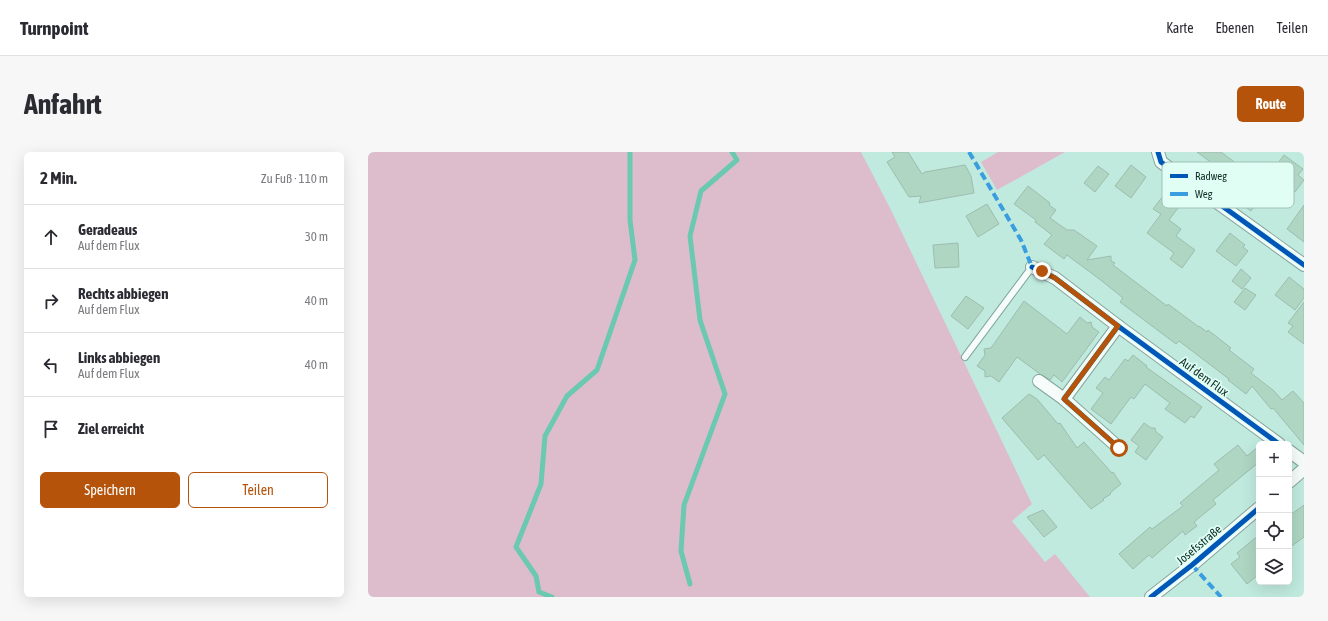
<!DOCTYPE html>
<html lang="de">
<head>
<meta charset="utf-8">
<style>
	body { margin:0; font-family:"Asap Condensed",sans-serif; background:#f7f7f7; color:#2b2b33 }
	.controls { position:absolute; right:12px; bottom:12px; display:grid; overflow:hidden; border-radius:6px; box-shadow:0 4px 16px #0002 }
	.controls button { width:36px; height:36px; display:grid; place-items:center; padding:0; border:0; border-bottom:1px solid #e1e1e2; background:#fff; color:#2b2b33; font:20px sans-serif }
	.stop { position:absolute; width:12px; height:12px; margin:-9px; border:3px solid #b45309; border-radius:50%; background:#fff }
	.stop.end { background:#b45309; border-color:#fff; box-shadow:0 1px 4px #0008 }
	.list { margin:0; padding:0; list-style:none }
	h2 { display:flex; justify-content:space-between; align-items:center; height:52px; margin:0; padding:0 16px; font-size:17px }
	h2 small { font-size:13px; font-weight:400; color:#7c7c81 }
	.list li { display:grid; grid-template-columns:26px 1fr auto; gap:12px; align-items:center; box-sizing:border-box; height:64px; padding:0 16px; border-top:1px solid #e1e1e2 }
	.list b { display:block; font-size:15px; white-space:nowrap }
	.list p { margin:0; font-size:13px; white-space:nowrap; color:#7c7c81 }
	.list em { font-size:13px; font-style:normal; color:#7c7c81 }
	.actions { display:flex; gap:8px; padding:12px 16px }
	.actions a { flex:1; padding:9px 0; border:1px solid #b45309; border-radius:6px; text-align:center; font-size:14px; color:#b45309 }
	.actions .main { background:#b45309; color:#fff }
	.icon { flex:none; width:22px; height:22px; fill:none; stroke:currentColor; stroke-width:2; stroke-linecap:round; stroke-linejoin:round }
	.map { position:relative; flex:none; width:936px; height:445px; overflow:hidden; border-radius:6px }
	header { display:flex; align-items:center; gap:24px; box-sizing:border-box; height:56px; padding:0 20px; background:#fff; border-bottom:1px solid #e1e1e2 }
	header strong { font-size:19px }
	nav { display:flex; gap:22px; margin-inline-start:auto; font-size:14px }
	.intro { display:flex; align-items:center; justify-content:space-between; box-sizing:border-box; height:96px; padding:0 24px }
	h1 { margin:0; font-size:28px }
	.button { padding:10px 18px; border-radius:6px; background:#b45309; color:#fff; font-size:14px; font-weight:700 }
	main { display:flex; gap:24px; padding:0 24px }
	aside { flex:1; background:#fff; border-radius:6px; box-shadow:0 4px 16px #0002 }
	.map>svg:first-child { display:block }
	.green { fill:#ddbdcc }
	.lines { fill:none; stroke-linecap:round; stroke-linejoin:round }
	.stream { stroke:#6bc8b1; stroke-width:5 }
	.building { fill:#aed6c3; stroke:#9ebcaf }
	.service-casing { stroke:#85a69e; stroke-width:8 }
	.minor-casing { stroke:#85a69e; stroke-width:14 }
	.service { stroke:#f6fcfa; stroke-width:6 }
	.minor { stroke:#f6fcfa; stroke-width:12 }
	.quiet { stroke:#3a9de0; stroke-width:4; stroke-dasharray:8 4; stroke-linecap:butt }
	.cycleway-casing { stroke:#e1fef5; stroke-width:8 }
	.cycleway { stroke:#0057b8; stroke-width:5 }
	.route { stroke:#b45309; stroke-width:5 }
	.labels { text-anchor:middle; stroke-width:3.5; stroke-linejoin:round; paint-order:stroke }
	.street-label { font-size:12px; fill:#0d2e26; stroke:#e1fef5 }
	.key { fill:#e1fef5; stroke:#a1c0b7; stroke-width:1 }
	.key-label { font-size:11px; fill:#0d2e26 }
</style>
</head>
<body>
<header>
<strong>Turnpoint</strong>
<nav><a>Karte</a><a>Ebenen</a><a>Teilen</a></nav>
</header>
<div class="intro"><h1>Anfahrt</h1><a class="button">Route</a></div>
<main>
<aside>
<h2>2 Min.<small>Zu Fuß · 110 m</small></h2>
<ul class="list">
<li><svg class="icon" aria-label="ahead" viewBox="0 0 24 24"><path d="M12 20V5M6 11l6-6 6 6"/></svg><div><b>Geradeaus</b><p>Auf dem Flux</p></div><em>30 m</em></li>
<li><svg class="icon" aria-label="right" viewBox="0 0 24 24"><path d="M7 20v-9h11M14 6l5 5-5 5"/></svg><div><b>Rechts abbiegen</b><p>Auf dem Flux</p></div><em>40 m</em></li>
<li><svg class="icon" aria-label="left" viewBox="0 0 24 24"><path d="M17 20v-9H6M10 6l-5 5 5 5"/></svg><div><b>Links abbiegen</b><p>Auf dem Flux</p></div><em>40 m</em></li>
<li><svg class="icon" aria-label="arrive" viewBox="0 0 24 24"><path d="M6 21V4h12l-3 4 3 4H6"/></svg><div><b>Ziel erreicht</b></div></li>
</ul>
<div class="actions"><a class="main">Speichern</a><a>Teilen</a></div>
</aside>
<div class="map">
<svg width="936" height="445" viewBox="0 0 936 445">
	<rect width="100%" height="100%" fill="#c0eade"/>
	<g class="green">
		<polygon points="0,0 493,0 523,58 664,352 644,369 677,410 687,402 722,445 0,445"/>
		<polygon points="630,0 697,0 629,38 613,10"/>
	</g>
	<g class="lines">
		<g class="stream">
			<polyline points="322,432 313,399 316,353 357,242 332,168 322,84 333,39 369,8 364,0"/>
			<polyline points="184,445 171,440 168,424 148,395 173,332 177,284 199,244 229,218 267,108 262,68 262,0"/>
		</g>
	</g>
	<g class="building">
		<polygon points="524,0 540,0 554,22 557,20 597,13 603,24 606,41 551,51 553,44 541,45 519,10 527,5"/>
		<polygon points="829,0 853,0 885,24 888,21 906,35 895,50 891,47 883,59 867,48 876,35"/>
		<polygon points="916,3 935,17 930,23 936,28 927,40 917,33 916,34 901,23"/>
		<polygon points="763,13 778,25 763,46 747,34"/>
		<polygon points="730,14 741,22 727,40 716,31"/>
		<polygon points="660,34 682,51 681,53 688,58 682,66 699,78 706,78 729,94 719,108 743,104 743,109 747,111 745,113 799,154 800,152 831,175 831,174 839,180 840,178 863,196 861,198 886,217 883,221 906,239 914,248 925,239 936,251 936,293 905,256 903,257 884,234 878,242 860,228 861,227 811,189 808,192 752,150 755,146 734,129 699,103 696,107 676,92 684,83 667,70 668,68 646,52"/>
		<polygon points="798,40 813,52 801,68 813,77 808,84 827,98 814,116 802,107 806,101 779,81 793,62 785,57"/>
		<polygon points="619,52 631,72 610,85 598,64"/>
		<polygon points="936,53 936,90 919,77"/>
		<polygon points="862,81 877,93 875,95 880,99 868,114 848,99"/>
		<polygon points="590,91 591,115 567,116 565,93"/>
		<polygon points="873,117 883,126 874,137 864,129"/>
		<polygon points="921,125 936,137 936,146 927,158 907,143"/>
		<polygon points="877,136 888,143 877,158 866,150"/>
		<polygon points="598,144 616,156 600,177 583,164"/>
		<polygon points="656,149 699,182 712,165 719,171 723,170 724,175 731,180 694,230 686,223 682,228 672,222 649,205 631,230 623,224 617,225 617,219 609,214 617,203 616,197 623,196"/>
		<polygon points="936,150 936,192 920,180 925,174 920,171"/>
		<polygon points="765,203 779,214 778,215 834,255 826,266 823,264 817,271 797,257 802,251 777,232 766,247 763,245 743,272 723,257 735,241 728,236 737,225 741,228 757,207 760,209"/>
		<polygon points="661,242 669,247 690,272 692,271 709,296 716,290 744,321 745,320 753,332 742,341 743,342 735,347 736,348 723,357 676,303 670,308 634,266"/>
		<polygon points="776,271 783,276 787,276 788,280 795,285 778,308 767,300 771,294 763,288"/>
		<polygon points="870,293 879,304 891,294 891,310 845,348 848,352 826,370 829,374 817,383 815,379 784,406 781,403 765,417 751,402 782,375 784,377 815,354 812,351 851,318 846,312"/>
		<polygon points="936,353 936,385 921,396 921,364"/>
		<polygon points="675,358 689,375 676,385 659,365"/>
		<polygon points="891,383 891,422 879,432 863,412 872,405 869,401"/>
	</g>
	<g class="lines">
		<defs>
			<polyline id="service" points="597,205 664,115"/>
			<g id="minor">
				<polyline points="790,0 793,10 936,113"/>
				<polyline points="664,115 687,126 750,174 911,292"/>
				<polyline points="750,174 696,247 751,296"/>
				<polyline points="671,229 696,247"/>
				<polyline points="921,299 936,310"/>
				<polyline points="921,330 936,317"/>
				<polyline points="783,445 824,413 891,356"/>
			</g>
		</defs>
		<use href="#service" class="service-casing"/>
		<use href="#minor" class="minor-casing"/>
		<use href="#service" class="service"/>
		<use href="#minor" class="minor"/>
		<g class="quiet">
			<polyline points="601,0 653,88 664,115"/>
			<polyline points="824,413 853,445"/>
		</g>
		<defs>
			<g id="cycleway">
				<polyline points="790,0 793,10 936,113"/>
				<polyline points="664,115 687,126 750,174 911,292"/>
				<polyline points="750,174 696,247 751,296"/>
				<polyline points="783,445 824,413 891,356"/>
			</g>
		</defs>
		<use href="#cycleway" class="cycleway-casing"/>
		<use href="#cycleway" class="cycleway"/>
	</g>
	<g class="lines">
		<polyline class="route" points="674,119 687,126 750,174 696,247 751,296"/>
	</g>
	<g class="labels">
		<g class="street-label">
			<text transform="translate(836 225) rotate(36)" y="4">Auf dem Flux</text>
			<text transform="translate(831 393) rotate(-40)" y="4">Josefsstraße</text>
		</g>
	</g>
	<rect x="794" y="10" width="132" height="46" rx="6" class="key"/>
	<rect x="802" y="22" width="18" height="4" fill="#0057b8"/>
	<rect x="802" y="40" width="18" height="4" fill="#3a9de0"/>
	<g class="key-label">
		<text x="827" y="28">Radweg</text>
		<text x="827" y="46">Weg</text>
	</g>
</svg>
<div class="controls">
<button>+</button>
<button>−</button>
<button><svg class="icon" aria-label="locate" viewBox="0 0 24 24"><circle cx="12" cy="12" r="6"/><path d="M12 2v4M12 18v4M2 12h4M18 12h4"/></svg></button>
<button><svg class="icon" aria-label="layers" viewBox="0 0 24 24"><path d="M12 4l9 5-9 5-9-5zM3 14l9 5 9-5"/></svg></button>
</div>
<div class="stop" style="left:751px;top:296px"></div>
<div class="stop end" style="left:674px;top:119px"></div>
</div>
</main>
</body>
</html>
